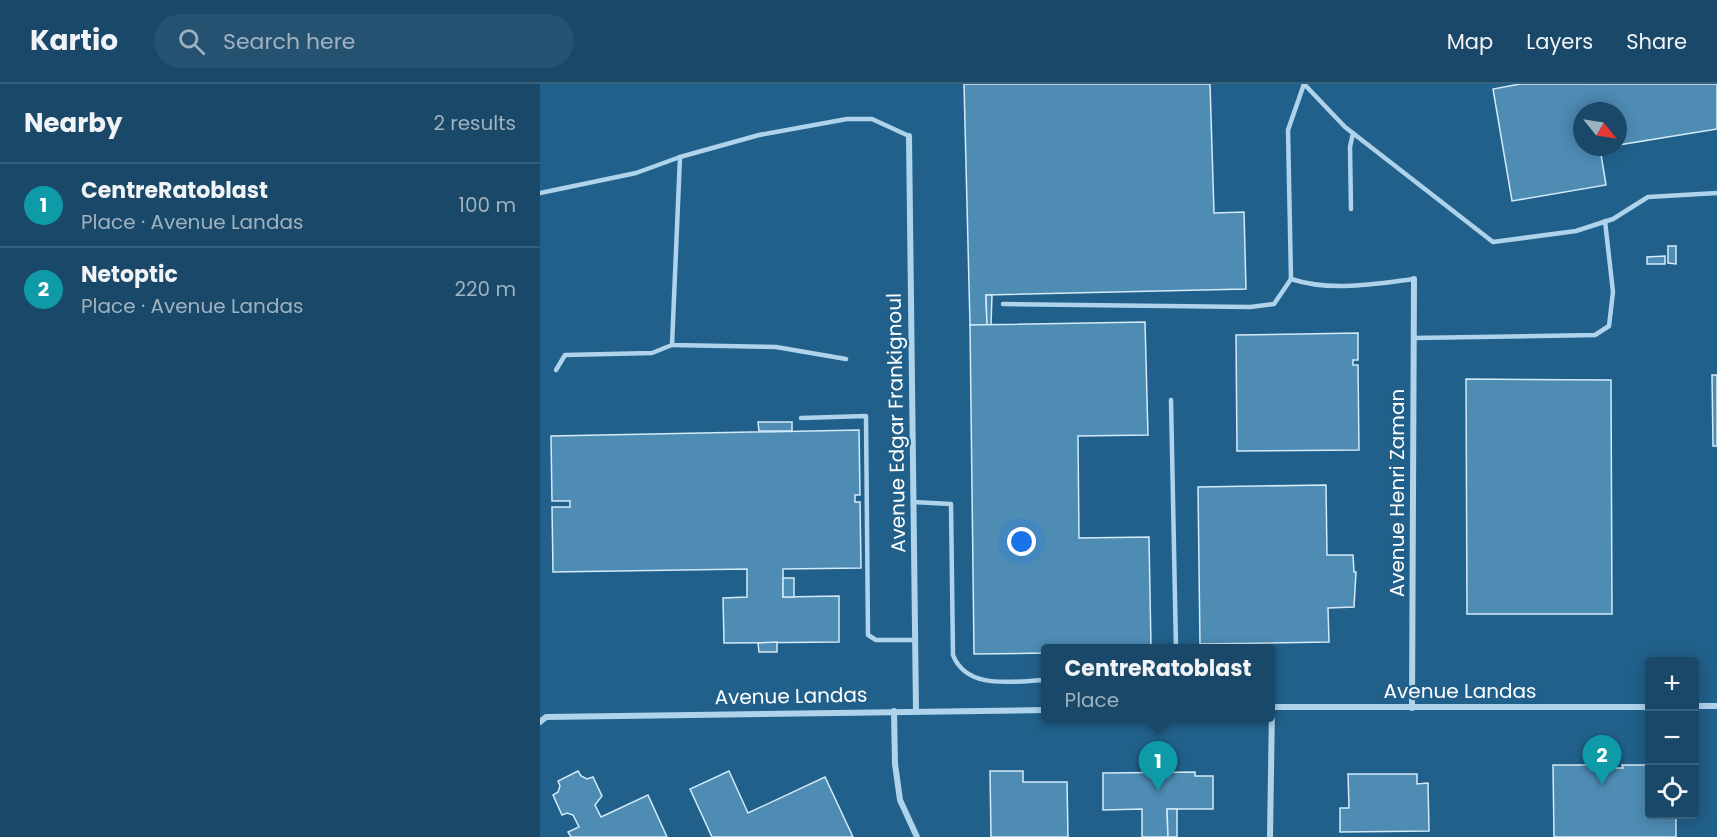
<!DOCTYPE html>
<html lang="en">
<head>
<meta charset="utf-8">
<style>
	body { margin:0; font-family:Poppins,sans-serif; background:#265271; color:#f1f3f6 }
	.controls { position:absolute; right:18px; bottom:18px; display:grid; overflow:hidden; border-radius:6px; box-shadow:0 3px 15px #0003 }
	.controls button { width:54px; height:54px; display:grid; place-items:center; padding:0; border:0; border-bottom:2px solid #37607c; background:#194868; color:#f1f3f6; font:30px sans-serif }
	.compass { position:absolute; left:1033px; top:18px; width:54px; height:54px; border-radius:50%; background:#194868; box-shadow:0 3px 15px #0003; rotate:120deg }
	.you { position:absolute; left:482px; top:458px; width:21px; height:21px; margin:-15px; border:4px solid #fff; border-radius:50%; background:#1a73e8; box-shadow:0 0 0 9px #1a73e833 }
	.badge { display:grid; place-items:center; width:39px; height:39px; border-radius:50%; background:#8abfa5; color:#fff; font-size:20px; font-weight:700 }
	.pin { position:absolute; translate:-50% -50px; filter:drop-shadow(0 2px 3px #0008) }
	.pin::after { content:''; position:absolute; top:32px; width:21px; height:18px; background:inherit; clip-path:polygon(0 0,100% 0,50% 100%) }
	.popup { position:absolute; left:501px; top:560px; width:234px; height:78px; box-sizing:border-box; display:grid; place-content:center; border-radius:6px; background:#194868; filter:drop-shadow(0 2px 4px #0005); font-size:20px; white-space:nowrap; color:#9fb2c0 }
	.popup b { font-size:22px; color:#f1f3f6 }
	.popup::after { content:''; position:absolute; left:50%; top:100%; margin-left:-12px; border:12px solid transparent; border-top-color:#194868 }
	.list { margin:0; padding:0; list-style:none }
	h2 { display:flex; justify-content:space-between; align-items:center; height:78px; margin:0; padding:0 24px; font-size:26px }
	h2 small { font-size:20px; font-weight:400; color:#9fb2c0 }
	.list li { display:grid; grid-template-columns:39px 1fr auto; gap:18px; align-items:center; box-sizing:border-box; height:84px; padding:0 24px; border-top:2px solid #37607c }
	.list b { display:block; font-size:22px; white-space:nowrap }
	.list p { margin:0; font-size:20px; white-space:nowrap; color:#9fb2c0 }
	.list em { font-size:20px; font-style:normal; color:#9fb2c0 }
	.icon { flex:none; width:33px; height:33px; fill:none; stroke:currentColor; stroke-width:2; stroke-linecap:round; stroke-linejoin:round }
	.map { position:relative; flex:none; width:1177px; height:753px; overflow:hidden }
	header { display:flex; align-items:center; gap:36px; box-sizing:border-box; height:84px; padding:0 30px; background:#194868; border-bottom:2px solid #37607c }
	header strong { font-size:28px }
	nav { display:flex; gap:33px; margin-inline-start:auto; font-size:21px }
	.search { width:420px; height:54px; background:#265271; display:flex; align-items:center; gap:15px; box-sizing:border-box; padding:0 21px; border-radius:33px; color:#9fb2c0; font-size:22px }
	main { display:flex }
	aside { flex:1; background:#194868 }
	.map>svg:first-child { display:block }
	.building { fill:#4e8cb4; stroke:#d3eaf8; stroke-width:1.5 }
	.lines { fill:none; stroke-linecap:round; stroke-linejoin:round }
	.lane { stroke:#aed3eb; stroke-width:4.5 }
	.street { stroke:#aed3eb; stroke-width:6 }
	.labels { text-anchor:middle; stroke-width:4.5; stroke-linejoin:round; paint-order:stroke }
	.street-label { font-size:20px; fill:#fff; stroke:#21608a }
</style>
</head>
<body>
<header>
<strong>Kartio</strong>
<div class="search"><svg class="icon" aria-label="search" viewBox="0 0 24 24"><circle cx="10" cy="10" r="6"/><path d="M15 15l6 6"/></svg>Search here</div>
<nav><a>Map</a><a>Layers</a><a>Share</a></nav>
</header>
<main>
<aside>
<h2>Nearby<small>2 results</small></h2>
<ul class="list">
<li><span class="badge" style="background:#0f9aa8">1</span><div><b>CentreRatoblast</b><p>Place · Avenue Landas</p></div><em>100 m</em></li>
<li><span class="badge" style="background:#0f9aa8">2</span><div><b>Netoptic</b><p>Place · Avenue Landas</p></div><em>220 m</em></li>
</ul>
</aside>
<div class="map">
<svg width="1177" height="753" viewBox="0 0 1177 753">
	<rect width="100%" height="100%" fill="#21608a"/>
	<g class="building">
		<polygon points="424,0 670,0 674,129 704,128 706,205 446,211 447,241 430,241"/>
		<polygon points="980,0 1177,0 1177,45 1078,61 1078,27 1042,27 1042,63 1066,63 1060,64 1066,101 972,117 953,5"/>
		<polygon points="1128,162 1136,162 1136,180 1128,179"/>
		<polygon points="1125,172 1125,180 1107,180 1107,173"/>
		<polygon points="446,211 452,211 451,241 447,241"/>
		<polygon points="605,238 608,351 538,352 539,454 609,453 611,564 506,564 506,569 434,570 430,241"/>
		<polygon points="818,249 818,276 813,276 813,281 818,281 819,366 697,367 696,251"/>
		<polygon points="1172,291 1177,291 1177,362 1173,362"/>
		<polygon points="926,295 1071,296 1072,530 927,530"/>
		<polygon points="218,338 252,338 252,347 219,347"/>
		<polygon points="319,346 320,411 315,411 315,418 320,418 321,484 243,485 243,513 299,512 299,558 184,559 183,514 207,513 207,485 13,488 12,423 30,423 30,417 12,417 11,352"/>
		<polygon points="786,401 787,471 813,471 814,488 816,488 814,523 788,524 789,558 660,560 658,403"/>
		<rect x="243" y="494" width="11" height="19"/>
		<polygon points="237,558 237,568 219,568 218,559"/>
		<polygon points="1013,681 1067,681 1067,684 1083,684 1082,681 1110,681 1110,730 1136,730 1136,753 1014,753"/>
		<polygon points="38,687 41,692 47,695 53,693 62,712 55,721 61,733 108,711 127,753 31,753 28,748 39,743 33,731 27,729 22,731 13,711 18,708 20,702 18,697"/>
		<polygon points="189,687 208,729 285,693 313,753 172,753 150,705"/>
		<polygon points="450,687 483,687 483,698 527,698 528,753 451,753"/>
		<polygon points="655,688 655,692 673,692 673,725 627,725 628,753 602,753 602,725 563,726 563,689"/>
		<polygon points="808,690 877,690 877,700 888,699 889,747 800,748 800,724 809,724"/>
		<polygon points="627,725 637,725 637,753 628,753"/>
	</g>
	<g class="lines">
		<g class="lane">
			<polyline points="764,0 805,43 953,158 1036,147 1073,135 1108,113 1177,109"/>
			<path d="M764,0L748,46L751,195C791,208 834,200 874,195"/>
			<polyline points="140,73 132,261 236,263 306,275"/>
			<polyline points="0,109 96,89 140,73 219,51 307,35 332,35 369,52"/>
			<polyline points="811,125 810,63 813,49"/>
			<polyline points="463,220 710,223 734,220 751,195"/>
			<polyline points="874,254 1055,251 1069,242 1073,208 1065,137"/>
			<polyline points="16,286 25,271 112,269 132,261"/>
			<polyline points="631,316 636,564"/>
			<polyline points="261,334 326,332 328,551 336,556 375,556"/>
			<path d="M373,418L411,420L413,571C427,607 474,597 506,596"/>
		</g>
		<g class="street">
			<polyline points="369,52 376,627"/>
			<polyline points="1154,622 1177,622"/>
			<polyline points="730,623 1110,623"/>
			<polyline points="872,624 874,195"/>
			<polyline points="354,627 355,680 360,716 377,753"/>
			<polyline points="0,638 6,633 506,626"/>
			<polyline points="730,753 732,623"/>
		</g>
	</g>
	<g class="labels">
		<g class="street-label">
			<text transform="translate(356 339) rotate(-91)" y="7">Avenue Edgar Frankignoul</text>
			<text transform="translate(857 409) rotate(-90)" y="7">Avenue Henri Zaman</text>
			<text x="920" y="614">Avenue Landas</text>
			<text transform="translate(251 612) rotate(-1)" y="7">Avenue Landas</text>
		</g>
	</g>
</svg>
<div class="controls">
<button>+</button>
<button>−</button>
<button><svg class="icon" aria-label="locate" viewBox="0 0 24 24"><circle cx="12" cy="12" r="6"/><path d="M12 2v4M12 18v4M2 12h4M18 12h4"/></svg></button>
</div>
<svg class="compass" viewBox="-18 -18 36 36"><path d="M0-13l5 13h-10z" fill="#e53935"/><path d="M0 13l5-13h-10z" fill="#9fb2c0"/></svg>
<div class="you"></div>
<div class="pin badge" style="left:618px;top:707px;background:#0f9aa8">1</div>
<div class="popup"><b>CentreRatoblast</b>Place</div>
<div class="pin badge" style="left:1062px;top:701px;background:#0f9aa8">2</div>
</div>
</main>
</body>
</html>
